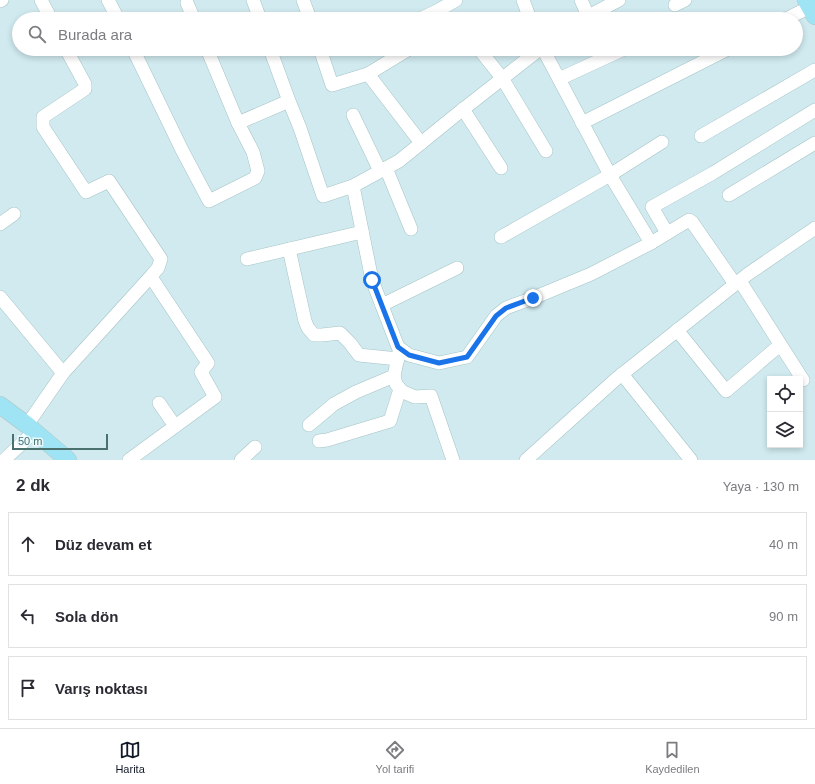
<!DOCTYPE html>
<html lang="tr">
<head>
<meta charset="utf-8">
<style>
	body { margin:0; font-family:Helvetica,sans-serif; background:#f2f2f3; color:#2b2b33 }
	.controls { position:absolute; right:12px; bottom:12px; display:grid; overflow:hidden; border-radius:0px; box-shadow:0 2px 6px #0003 }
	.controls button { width:36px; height:36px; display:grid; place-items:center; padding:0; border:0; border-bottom:1px solid #e1e1e2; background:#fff; color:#2b2b33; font:20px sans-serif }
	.scale { position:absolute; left:12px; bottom:10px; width:96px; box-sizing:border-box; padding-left:4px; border:2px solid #4b716e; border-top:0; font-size:11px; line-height:14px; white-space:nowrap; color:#4b716e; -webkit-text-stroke:3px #e9fafe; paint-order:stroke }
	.stop { position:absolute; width:12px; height:12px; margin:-9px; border:3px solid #1a73e8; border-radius:50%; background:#fff }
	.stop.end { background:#1a73e8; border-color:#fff; box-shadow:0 1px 4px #0008 }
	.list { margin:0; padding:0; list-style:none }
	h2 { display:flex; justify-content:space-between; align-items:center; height:52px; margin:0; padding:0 16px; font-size:17px }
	h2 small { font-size:13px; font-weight:400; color:#7c7c81 }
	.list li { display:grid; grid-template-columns:26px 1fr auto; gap:12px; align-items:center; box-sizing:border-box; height:64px; margin:0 8px 8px; padding:0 8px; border:1px solid #e1e1e2; border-radius:0px }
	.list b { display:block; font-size:15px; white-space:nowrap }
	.list em { font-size:13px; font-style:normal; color:#7c7c81 }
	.icon { flex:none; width:22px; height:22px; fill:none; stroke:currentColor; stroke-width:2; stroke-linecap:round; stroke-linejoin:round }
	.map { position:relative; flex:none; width:815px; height:460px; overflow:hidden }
	.search { position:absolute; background:#fff; box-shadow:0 2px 6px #0003; left:12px; right:12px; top:12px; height:44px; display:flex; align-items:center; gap:10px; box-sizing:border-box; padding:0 14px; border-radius:22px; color:#7c7c81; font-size:15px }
	.sheet { height:268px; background:#fff }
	nav { display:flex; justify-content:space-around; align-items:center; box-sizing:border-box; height:56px; border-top:1px solid #e1e1e2; background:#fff; font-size:11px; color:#7c7c81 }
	nav a { display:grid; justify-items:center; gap:2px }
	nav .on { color:#111827 }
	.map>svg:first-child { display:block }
	.residential { fill:#d0eaef; fill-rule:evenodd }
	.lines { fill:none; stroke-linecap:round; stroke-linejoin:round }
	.minor-casing { stroke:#a5c4c5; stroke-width:14 }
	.major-casing { stroke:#b3c3c2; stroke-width:18 }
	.minor { stroke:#fff; stroke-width:13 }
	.major { stroke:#9fe4f5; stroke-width:17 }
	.route { stroke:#1a73e8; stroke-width:5 }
</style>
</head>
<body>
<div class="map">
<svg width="815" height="460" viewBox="0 0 815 460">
	<rect width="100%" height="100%" fill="#e3f6fb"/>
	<path class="residential" d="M0,0H815V460H0ZM19,19H796V49H19ZM770,379H800V445H770Z"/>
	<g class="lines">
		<defs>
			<g id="minor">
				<polyline points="41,0 51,19"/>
				<polyline points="108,0 118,19"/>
				<polyline points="253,0 260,19"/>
				<polyline points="303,0 310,19"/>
				<polyline points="523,0 530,19"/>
				<polyline points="581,0 588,16"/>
				<polyline points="0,1 2,0"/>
				<polyline points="187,3 194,19"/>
				<polyline points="675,5 685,0"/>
				<polyline points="420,19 437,11 456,0"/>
				<polyline points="583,19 619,0"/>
				<polyline points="786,19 810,7"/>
				<polyline points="133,49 182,150 209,201 255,178 258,171 253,152 238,123 207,49"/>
				<polyline points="270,49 289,101 300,128 323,196 353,186 399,161 457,114 540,49"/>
				<polyline points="320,49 332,85 368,74 409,49"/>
				<polyline points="479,49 502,78 546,151"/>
				<polyline points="368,74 421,143"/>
				<polyline points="559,79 624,49"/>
				<polyline points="463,109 501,168"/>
				<polyline points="353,115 380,171"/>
				<polyline points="238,123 289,101"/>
				<polyline points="582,123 728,49"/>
				<polyline points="701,136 815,70"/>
				<polyline points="386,168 411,229"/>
				<polyline points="353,186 372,280 398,347 409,355 439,363 467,357 496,316 506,308 533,298 591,274 651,243 689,220 692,222 735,284"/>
				<polyline points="729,195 815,143"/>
				<polyline points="0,224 14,214"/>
				<polyline points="667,233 652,207 713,173 815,110"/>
				<polyline points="501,237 610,175 543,49"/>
				<polyline points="651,243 610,175 662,142"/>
				<polyline points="289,249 305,321 308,328 314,335 322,335 340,333 350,343 359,355 398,359"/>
				<polyline points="247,259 362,232"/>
				<polyline points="740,281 803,380"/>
				<polyline points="0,297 63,373"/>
				<polyline points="382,305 457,268"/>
				<polyline points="677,330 726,391 780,345"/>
				<polyline points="399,352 394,376 396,384 400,389 401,391 415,397 431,396 453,460"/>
				<polyline points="622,374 691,460"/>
				<polyline points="159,403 175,426"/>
				<polyline points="27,425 63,373 152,275 158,268 161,259 109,181 86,192 43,127 43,117 85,89 85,84 66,49"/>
				<polyline points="309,425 334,404 356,392 394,376"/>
				<polyline points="319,441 327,440 390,421 400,389"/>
				<polyline points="4,460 34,432"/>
				<polyline points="129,460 215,397 201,372 208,363 151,277"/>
				<polyline points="241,460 255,447"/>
				<polyline points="526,460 616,379 748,274 815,228"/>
			</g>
			<g id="major">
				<polyline points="806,0 815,16"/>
				<polyline points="0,405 27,425 68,460"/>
			</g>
		</defs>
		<use href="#minor" class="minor-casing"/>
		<use href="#major" class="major-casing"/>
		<use href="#minor" class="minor"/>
		<use href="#major" class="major"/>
	</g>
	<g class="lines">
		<polyline class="route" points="372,280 398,347 409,355 439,363 467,357 496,316 506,308 533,298"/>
	</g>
</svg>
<div class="controls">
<button><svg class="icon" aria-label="locate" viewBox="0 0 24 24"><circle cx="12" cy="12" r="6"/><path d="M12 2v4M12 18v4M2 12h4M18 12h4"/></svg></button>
<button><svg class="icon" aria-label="layers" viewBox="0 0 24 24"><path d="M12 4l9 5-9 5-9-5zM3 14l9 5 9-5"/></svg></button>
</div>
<div class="scale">50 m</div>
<div class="stop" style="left:372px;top:280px"></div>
<div class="stop end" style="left:533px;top:298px"></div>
<div class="search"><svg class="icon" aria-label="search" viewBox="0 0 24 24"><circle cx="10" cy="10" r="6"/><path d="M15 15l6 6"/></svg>Burada ara</div>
</div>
<section class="sheet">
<h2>2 dk<small>Yaya · 130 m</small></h2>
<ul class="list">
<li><svg class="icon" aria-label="ahead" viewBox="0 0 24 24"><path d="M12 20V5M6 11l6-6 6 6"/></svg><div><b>Düz devam et</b></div><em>40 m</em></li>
<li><svg class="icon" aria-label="left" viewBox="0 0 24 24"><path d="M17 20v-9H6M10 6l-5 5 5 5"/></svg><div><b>Sola dön</b></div><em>90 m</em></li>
<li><svg class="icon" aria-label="arrive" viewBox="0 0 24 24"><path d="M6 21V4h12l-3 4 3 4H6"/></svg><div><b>Varış noktası</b></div></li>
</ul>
</section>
<nav>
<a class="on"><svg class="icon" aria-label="map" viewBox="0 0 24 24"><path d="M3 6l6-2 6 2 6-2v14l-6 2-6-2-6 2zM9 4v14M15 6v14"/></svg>Harita</a>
<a><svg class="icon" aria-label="directions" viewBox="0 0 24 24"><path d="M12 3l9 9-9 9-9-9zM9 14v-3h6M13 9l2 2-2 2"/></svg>Yol tarifi</a>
<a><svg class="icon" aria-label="saved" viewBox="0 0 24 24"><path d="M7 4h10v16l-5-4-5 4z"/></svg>Kaydedilen</a>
</nav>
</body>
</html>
